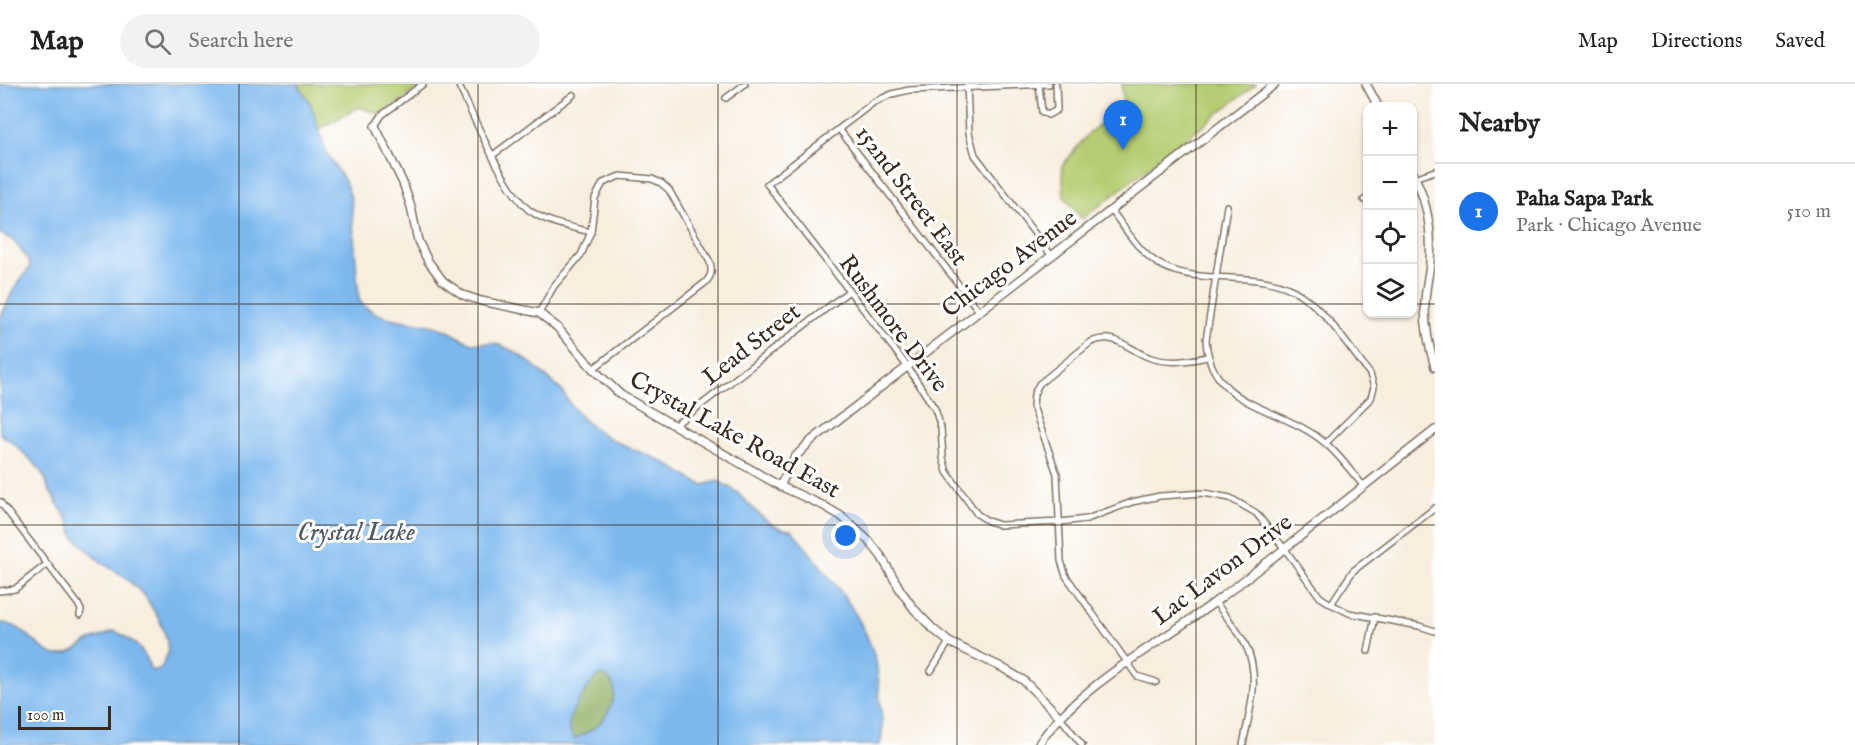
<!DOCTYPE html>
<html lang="en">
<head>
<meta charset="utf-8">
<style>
	body { margin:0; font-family:"IM FELL English",serif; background:#f2f2f2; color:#222 }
	.controls { position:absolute; right:18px; top:18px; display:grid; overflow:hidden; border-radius:12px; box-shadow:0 2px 4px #0004 }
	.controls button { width:54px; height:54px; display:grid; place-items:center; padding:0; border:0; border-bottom:2px solid #e0e0e0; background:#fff; color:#222; font:30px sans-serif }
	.scale { position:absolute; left:18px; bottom:15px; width:93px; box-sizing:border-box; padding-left:6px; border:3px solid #3b2a1e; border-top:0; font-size:16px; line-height:21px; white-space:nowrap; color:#3b2a1e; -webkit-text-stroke:4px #fff; paint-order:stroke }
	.you { position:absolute; left:846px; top:452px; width:21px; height:21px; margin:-15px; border:4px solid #fff; border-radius:50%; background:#1a73e8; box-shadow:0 0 0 9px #1a73e833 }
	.badge { display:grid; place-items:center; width:39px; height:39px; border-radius:50%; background:#1a73e8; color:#fff; font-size:20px; font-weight:700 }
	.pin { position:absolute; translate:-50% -50px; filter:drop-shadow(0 2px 3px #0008) }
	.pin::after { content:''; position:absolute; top:32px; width:21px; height:18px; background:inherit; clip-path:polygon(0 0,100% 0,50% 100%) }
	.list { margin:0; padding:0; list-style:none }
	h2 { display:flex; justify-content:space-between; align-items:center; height:78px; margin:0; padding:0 24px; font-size:26px }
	h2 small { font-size:20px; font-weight:400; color:#767676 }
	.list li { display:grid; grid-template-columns:39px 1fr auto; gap:18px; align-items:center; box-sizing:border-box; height:96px; padding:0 24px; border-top:2px solid #e0e0e0 }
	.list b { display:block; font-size:22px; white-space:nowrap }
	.list p { margin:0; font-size:20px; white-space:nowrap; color:#767676 }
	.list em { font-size:20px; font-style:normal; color:#767676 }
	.icon { flex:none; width:33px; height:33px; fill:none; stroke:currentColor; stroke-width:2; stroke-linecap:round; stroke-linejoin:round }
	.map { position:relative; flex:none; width:1435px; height:661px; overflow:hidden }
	header { display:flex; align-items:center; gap:36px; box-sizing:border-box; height:84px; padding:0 30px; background:#fff; border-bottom:2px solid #e0e0e0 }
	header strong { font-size:28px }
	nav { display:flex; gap:33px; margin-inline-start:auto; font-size:21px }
	.search { width:420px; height:54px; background:#f2f2f2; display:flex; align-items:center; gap:15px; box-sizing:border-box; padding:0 21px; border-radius:33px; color:#767676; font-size:22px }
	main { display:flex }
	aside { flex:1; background:#fff }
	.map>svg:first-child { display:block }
	.green { fill:#b5cd72; stroke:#787c48; stroke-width:1.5 }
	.forest { fill:#90b064; stroke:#666d41; stroke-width:1.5 }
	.water { fill:#7bb8ee; stroke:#5b7186; stroke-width:1.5; fill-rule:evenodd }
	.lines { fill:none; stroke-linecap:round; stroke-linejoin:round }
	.minor-casing { stroke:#7d6f61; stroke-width:8 }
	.tertiary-casing { stroke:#7d6f61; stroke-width:10 }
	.minor { stroke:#fff; stroke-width:5 }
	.tertiary { stroke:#fff; stroke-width:7 }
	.grid { fill:none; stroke:#3b2a1e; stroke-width:1.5; stroke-opacity:0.55 }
	.labels { text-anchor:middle; stroke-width:6; stroke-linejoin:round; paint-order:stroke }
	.street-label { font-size:24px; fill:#3b2a1e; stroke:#fff }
	.water-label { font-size:26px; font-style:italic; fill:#515c67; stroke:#fff }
</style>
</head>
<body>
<header>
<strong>Map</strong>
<div class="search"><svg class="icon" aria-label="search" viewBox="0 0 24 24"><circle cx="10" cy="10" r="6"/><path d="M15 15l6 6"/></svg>Search here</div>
<nav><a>Map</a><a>Directions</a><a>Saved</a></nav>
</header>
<main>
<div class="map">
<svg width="1435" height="661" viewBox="0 0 1435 661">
	<rect width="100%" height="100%" fill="#fff"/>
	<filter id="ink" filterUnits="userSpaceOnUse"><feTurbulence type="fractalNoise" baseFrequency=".0167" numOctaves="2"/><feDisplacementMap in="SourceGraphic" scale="12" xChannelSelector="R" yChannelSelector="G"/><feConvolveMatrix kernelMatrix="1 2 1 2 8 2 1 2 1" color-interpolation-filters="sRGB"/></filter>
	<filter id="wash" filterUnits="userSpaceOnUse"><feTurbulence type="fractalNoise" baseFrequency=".008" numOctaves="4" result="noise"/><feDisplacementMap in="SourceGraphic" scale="24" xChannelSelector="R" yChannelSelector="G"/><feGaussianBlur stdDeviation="1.35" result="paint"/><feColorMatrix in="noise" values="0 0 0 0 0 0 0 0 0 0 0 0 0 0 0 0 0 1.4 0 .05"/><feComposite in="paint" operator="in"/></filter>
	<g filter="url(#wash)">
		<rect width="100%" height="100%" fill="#f8eede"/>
		<g class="green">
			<polygon points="298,0 423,0 382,31 359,23 318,46 310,18"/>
			<polygon points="1122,0 1256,0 1082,135 1064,112 1062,82 1087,51 1123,20"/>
		</g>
		<path class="forest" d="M601,591C625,598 611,629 598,641C591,648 582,651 573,655C572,651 569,646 569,641C569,629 590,596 601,591Z"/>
		<path class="water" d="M0,0H298L310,18L327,70L345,97L351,114L359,216C374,239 420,236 444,245C454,249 463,257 473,259C481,260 489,258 496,260C522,267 544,291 563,308C580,341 609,356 642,369C649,372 657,374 663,378C677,385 689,395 703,401L718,397C723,400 730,403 734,406C751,420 768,447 792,446C823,487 863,526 876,578C879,592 879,606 880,620C882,633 884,648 880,661H0V539C27,539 40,572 60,571C72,570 79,563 89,557C97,553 107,551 115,547C131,555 148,567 150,586H157L161,584L168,569L167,556L160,537L145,512L127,495L101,478L74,453L68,436L49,406L44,392L37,382L11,357L0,350V234L14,205L30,183L29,177C19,166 17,155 0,150ZM601,591C625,598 611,629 598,641C591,648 582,651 574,655C571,650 569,646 569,641C569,629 590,596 601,591Z"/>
	</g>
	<g filter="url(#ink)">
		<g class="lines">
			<defs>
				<g id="minor">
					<path d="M458,0C473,31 504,106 529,126C547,139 570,143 591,148"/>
					<polyline points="967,0 969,49 975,71 1051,171"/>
					<polyline points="1049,0 909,6 892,10 874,18 767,100 907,282 935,325 941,344 943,374 947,388 977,430 988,437 1000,441 1060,438 1087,435 1132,418 1160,412 1204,409 1230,414 1256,429 1284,464 1320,513 1331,520 1349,529 1419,542 1435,547"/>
					<polyline points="1039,1 1042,28 1048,31 1057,26 1056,0"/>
					<polyline points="726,14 745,0"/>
					<polyline points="375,42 382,31 423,0"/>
					<polyline points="839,45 979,227"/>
					<polyline points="493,71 573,11"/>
					<polyline points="1414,94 1435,87"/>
					<polyline points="1364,116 1368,114"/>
					<path d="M1227,122L1206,256C1210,325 1282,322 1325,359C1339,370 1350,387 1362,400H1365"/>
					<path d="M1111,126C1125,144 1139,168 1159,180C1199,204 1262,183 1301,211C1328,229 1350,265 1370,290L1374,303L1371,314L1326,359"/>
					<path d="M539,229L554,202L581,171L591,148L595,114L603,99L620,92L652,95L661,99L669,106L710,178C712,187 712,191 706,198L593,285"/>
					<polyline points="675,341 849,207"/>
					<polyline points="0,418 78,520 81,526 80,531"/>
					<polyline points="0,507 15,505 47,480"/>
					<path d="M1215,518C1225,532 1238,545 1245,560C1262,592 1249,628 1243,661"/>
					<polyline points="1331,520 1353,487 1435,424"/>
					<polyline points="1368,567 1375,533"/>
					<polyline points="931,587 949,558"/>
					<path d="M1156,598L1137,592L1066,492L1061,477L1057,390L1033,322L1034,310L1039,300L1091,258C1117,247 1129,267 1151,274C1170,280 1188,277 1207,273"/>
					<polyline points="1060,633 1082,661"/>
				</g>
				<g id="tertiary">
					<polyline points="1366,0 1378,22"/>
					<polyline points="375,42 403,99 411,123 418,157 428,177 443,197 463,211 481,217 539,229 557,243 593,285 621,311 780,402 824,422 841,432 869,457 881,472 901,507 914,525 932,544 949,558 1001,583 1023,596 1060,633"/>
					<path d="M1412,88C1427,115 1432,147 1430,178C1429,193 1424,209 1425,224C1425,245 1429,263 1435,283"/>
					<polyline points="780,402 794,374 812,356 1275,0"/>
					<path d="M1038,661C1076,603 1160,559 1215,518C1290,462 1362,403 1435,346"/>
				</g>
			</defs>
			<use href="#minor" class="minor-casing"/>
			<use href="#tertiary" class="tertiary-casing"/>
			<use href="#minor" class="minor"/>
			<use href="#tertiary" class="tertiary"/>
		</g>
	</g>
	<path class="grid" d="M239,0V661M478,0V661M718,0V661M957,0V661M1196,0V661M0,220H1368M1412,220H1435M0,441H1435"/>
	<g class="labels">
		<g class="street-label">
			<text transform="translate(912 111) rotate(53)" y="8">152nd Street East</text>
			<text transform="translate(1009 179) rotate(-37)" y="8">Chicago Avenue</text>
			<text transform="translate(894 239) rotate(53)" y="8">Rushmore Drive</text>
			<text transform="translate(751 260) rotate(-38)" y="8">Lead Street</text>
			<text transform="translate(735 350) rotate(29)" y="8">Crystal Lake Road East</text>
			<text transform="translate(1222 485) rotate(-37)" y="8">Lac Lavon Drive</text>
		</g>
		<g class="water-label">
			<text x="356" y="456">Crystal Lake</text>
		</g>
	</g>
</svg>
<div class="controls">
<button>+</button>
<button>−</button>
<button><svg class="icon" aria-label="locate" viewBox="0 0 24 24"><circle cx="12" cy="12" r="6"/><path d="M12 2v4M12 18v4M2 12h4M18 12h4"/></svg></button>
<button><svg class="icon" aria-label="layers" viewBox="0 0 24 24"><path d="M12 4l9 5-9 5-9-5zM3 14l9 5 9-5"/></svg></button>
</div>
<div class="scale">100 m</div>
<div class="you"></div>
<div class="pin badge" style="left:1123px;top:66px">1</div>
</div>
<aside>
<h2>Nearby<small></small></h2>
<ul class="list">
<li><span class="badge">1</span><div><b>Paha Sapa Park</b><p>Park · Chicago Avenue</p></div><em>510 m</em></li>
</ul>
</aside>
</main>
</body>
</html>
